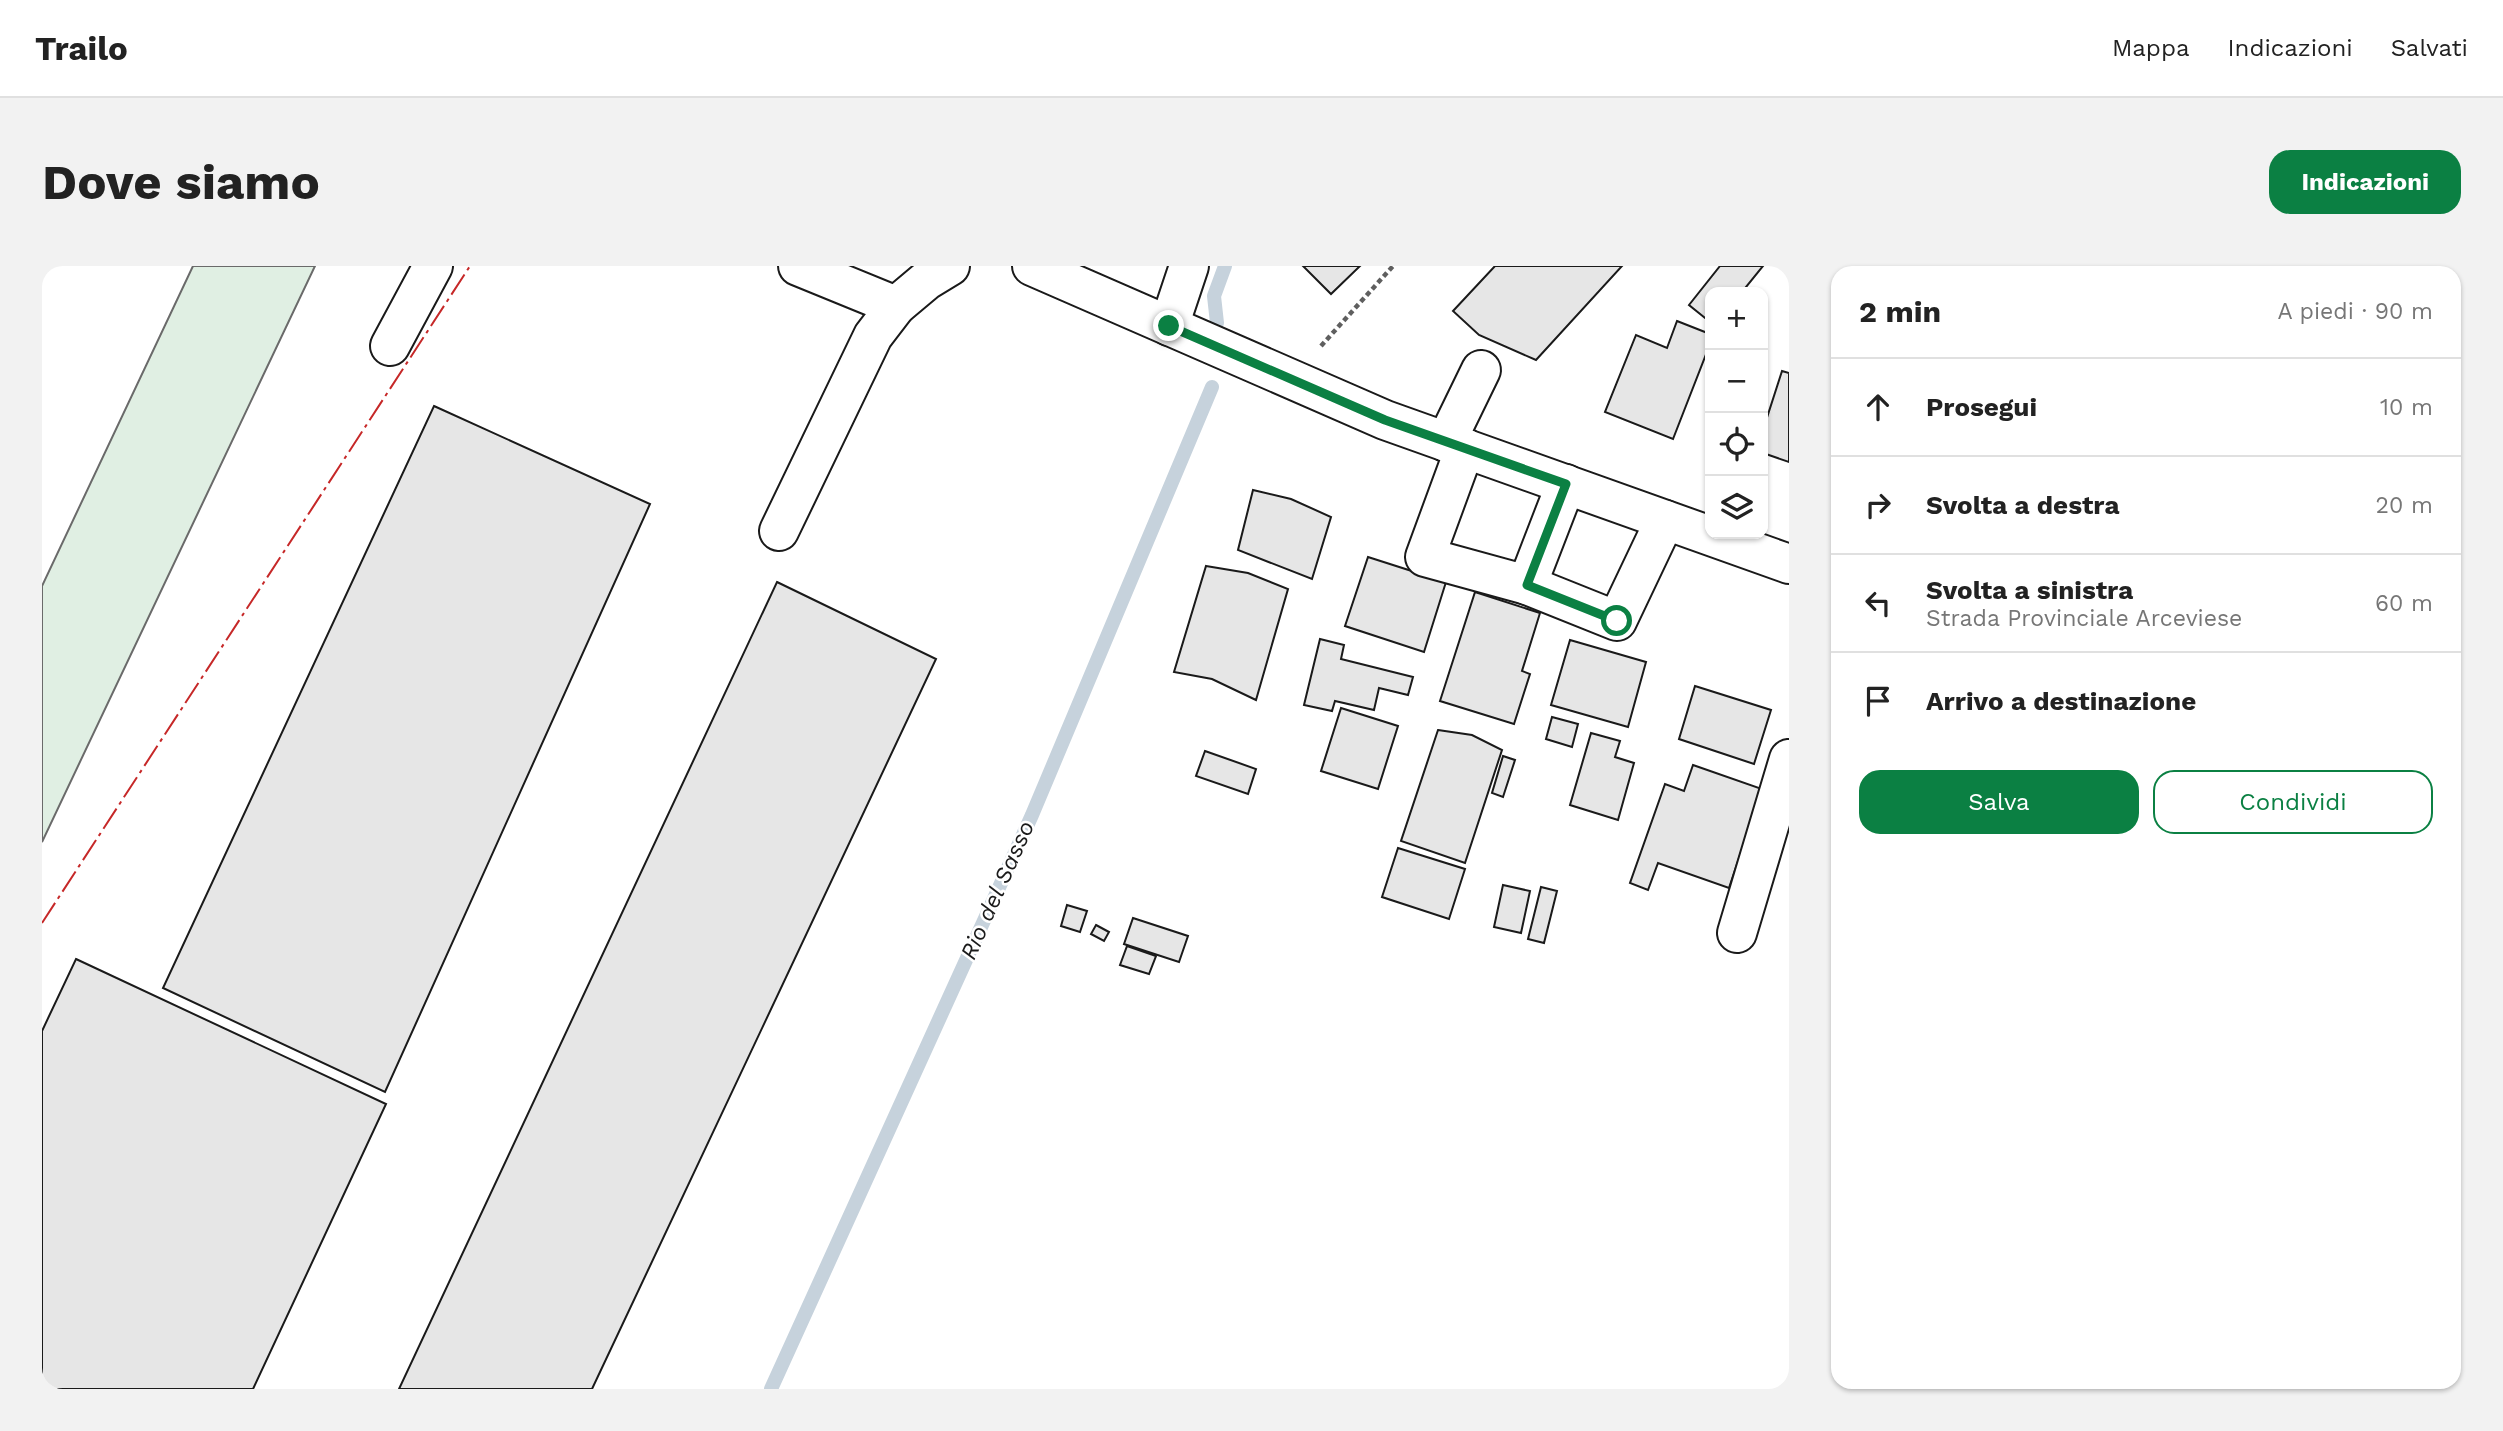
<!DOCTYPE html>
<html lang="it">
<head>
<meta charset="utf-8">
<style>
	body { margin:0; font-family:"Work Sans",sans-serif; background:#f2f2f2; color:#222 }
	.controls { position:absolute; right:21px; top:21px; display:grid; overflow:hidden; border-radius:14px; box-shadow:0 2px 5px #0004 }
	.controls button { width:63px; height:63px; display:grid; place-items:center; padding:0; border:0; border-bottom:2px solid #e0e0e0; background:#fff; color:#222; font:35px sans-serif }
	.stop { position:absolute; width:21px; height:21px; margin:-16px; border:5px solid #0b8043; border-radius:50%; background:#fff }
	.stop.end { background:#0b8043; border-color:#fff; box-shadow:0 2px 7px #0008 }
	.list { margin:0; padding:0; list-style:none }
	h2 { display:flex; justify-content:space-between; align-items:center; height:91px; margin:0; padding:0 28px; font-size:30px }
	h2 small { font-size:23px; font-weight:400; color:#767676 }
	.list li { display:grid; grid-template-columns:46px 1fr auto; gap:21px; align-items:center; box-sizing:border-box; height:98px; padding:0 28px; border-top:2px solid #e0e0e0 }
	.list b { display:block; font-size:26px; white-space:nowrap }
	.list p { margin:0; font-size:23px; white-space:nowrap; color:#767676 }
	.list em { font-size:23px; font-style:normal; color:#767676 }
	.actions { display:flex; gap:14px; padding:21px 28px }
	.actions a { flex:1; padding:16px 0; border:2px solid #0b8043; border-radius:21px; text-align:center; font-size:24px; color:#0b8043 }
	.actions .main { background:#0b8043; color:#fff }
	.icon { flex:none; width:38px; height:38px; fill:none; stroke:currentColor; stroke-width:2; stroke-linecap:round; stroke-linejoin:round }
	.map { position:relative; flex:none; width:1747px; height:1123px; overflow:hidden; border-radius:21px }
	header { display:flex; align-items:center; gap:42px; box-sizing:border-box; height:98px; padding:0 35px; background:#fff; border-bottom:2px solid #e0e0e0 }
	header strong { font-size:33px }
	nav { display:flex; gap:38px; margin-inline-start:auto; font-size:24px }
	.intro { display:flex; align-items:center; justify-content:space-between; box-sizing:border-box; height:168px; padding:0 42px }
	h1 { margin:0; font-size:49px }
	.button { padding:18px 32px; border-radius:21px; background:#0b8043; color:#fff; font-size:24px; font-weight:700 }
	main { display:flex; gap:42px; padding:0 42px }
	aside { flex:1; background:#fff; border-radius:21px; box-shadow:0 2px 5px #0004 }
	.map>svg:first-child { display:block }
	.green { fill:#e0efe3; stroke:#6a6a6a; stroke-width:2 }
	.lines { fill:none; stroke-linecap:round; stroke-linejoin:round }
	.stream { stroke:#c6d2dc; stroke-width:14 }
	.building { fill:#e6e6e6; stroke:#1a1a1a; stroke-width:2 }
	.minor-casing { stroke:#1a1a1a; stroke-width:42 }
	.major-casing { stroke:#1a1a1a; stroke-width:42 }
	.path { stroke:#5f5f5f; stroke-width:4.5; stroke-dasharray:5 3.5; stroke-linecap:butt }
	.minor { stroke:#fff; stroke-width:38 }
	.major { stroke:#fff; stroke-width:38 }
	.power { stroke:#c62828; stroke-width:2; stroke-dasharray:24 5 3.5 5; stroke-linecap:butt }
	.route { stroke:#0b8043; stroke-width:9 }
	.labels { text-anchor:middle; stroke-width:5; stroke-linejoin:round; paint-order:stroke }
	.water-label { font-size:23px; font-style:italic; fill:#1a1a1a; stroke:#fff }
</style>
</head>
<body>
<header>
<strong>Trailo</strong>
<nav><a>Mappa</a><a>Indicazioni</a><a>Salvati</a></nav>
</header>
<div class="intro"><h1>Dove siamo</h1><a class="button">Indicazioni</a></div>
<main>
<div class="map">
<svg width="1747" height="1123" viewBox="0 0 1747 1123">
	<rect width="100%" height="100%" fill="#fff"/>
	<polygon class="green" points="151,0 273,0 0,576 0,320"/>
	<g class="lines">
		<g class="stream">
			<polyline points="1175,57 1172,30 1183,0"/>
			<polyline points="729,1123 990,549 1170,121"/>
		</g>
	</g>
	<g class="building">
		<polygon points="1261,0 1318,0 1289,28"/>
		<polygon points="1453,0 1580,0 1494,94 1437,69 1411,45"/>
		<polygon points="1678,0 1721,0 1700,26 1668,26 1668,56 1647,39"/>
		<polygon points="1635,55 1668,68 1668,78 1631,173 1563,146 1594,69 1625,82"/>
		<polygon points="1740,105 1747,107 1747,196 1721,187 1721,164"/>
		<polygon points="392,140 608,238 343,826 121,722"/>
		<polygon points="1211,224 1249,233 1289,251 1270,313 1196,284"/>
		<polygon points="1326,291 1404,316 1382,386 1303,360"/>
		<polygon points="1164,300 1206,307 1246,323 1214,434 1170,413 1132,406"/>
		<polygon points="735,316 894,393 550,1123 357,1123"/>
		<polygon points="1433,326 1498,347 1480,405 1488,408 1472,458 1398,435"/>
		<polygon points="1278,373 1302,379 1299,393 1371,411 1366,429 1337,422 1332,444 1293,435 1290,445 1262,439"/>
		<polygon points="1528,374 1604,396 1586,461 1509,439"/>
		<polygon points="1653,420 1729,444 1712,498 1637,473"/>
		<polygon points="1299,442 1356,460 1336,523 1279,505"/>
		<polygon points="1510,451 1536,458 1530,481 1504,473"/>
		<polygon points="1396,464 1430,469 1460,484 1423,597 1359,575"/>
		<polygon points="1549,467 1578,475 1573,491 1592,497 1576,554 1528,539"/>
		<polygon points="1163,485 1214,503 1206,528 1154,510"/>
		<polygon points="1461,490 1473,494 1461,531 1450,527"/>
		<polygon points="1651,499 1720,523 1687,622 1616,597 1606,624 1588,617 1623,518 1642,525"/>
		<polygon points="1356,582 1423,603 1407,653 1340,631"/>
		<polygon points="1461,619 1488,625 1479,667 1452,661"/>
		<polygon points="1499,621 1515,625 1502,677 1486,673"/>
		<polygon points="1025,639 1045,645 1038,666 1019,660"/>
		<polygon points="1091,652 1146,670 1137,696 1082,678"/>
		<polygon points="1054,659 1067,666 1062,675 1049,668"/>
		<polygon points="1085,680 1114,690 1107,708 1078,699"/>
		<polygon points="34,693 344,838 211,1123 0,1123 0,765"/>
	</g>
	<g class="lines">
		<defs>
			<g id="minor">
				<polyline points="756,0 854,40"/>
				<polyline points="1127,60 1147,0"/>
				<polyline points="348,80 391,0"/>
				<polyline points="1404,176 1439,104"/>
				<polyline points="1423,182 1383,291 1485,319 1524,218"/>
				<polyline points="737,265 831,70 854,40 885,14 908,0"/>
				<polyline points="1485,319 1575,355 1623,254"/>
				<polyline points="1695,667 1747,493"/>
			</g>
			<polyline id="major" points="990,0 1343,154 1747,298"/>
		</defs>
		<use href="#minor" class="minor-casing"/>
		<use href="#major" class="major-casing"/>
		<polyline class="path" points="1279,80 1351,0"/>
		<use href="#minor" class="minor"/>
		<use href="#major" class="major"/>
		<polyline class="power" points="0,657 428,0"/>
	</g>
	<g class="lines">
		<polyline class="route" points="1127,60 1343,154 1524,218 1485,319 1575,355"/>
	</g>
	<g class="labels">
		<g class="water-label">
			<text transform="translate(955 624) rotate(-66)" y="8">Rio del Sasso</text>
		</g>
	</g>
</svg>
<div class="controls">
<button>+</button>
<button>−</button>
<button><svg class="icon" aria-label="locate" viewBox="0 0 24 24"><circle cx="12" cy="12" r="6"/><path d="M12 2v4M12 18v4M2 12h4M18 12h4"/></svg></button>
<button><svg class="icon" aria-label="layers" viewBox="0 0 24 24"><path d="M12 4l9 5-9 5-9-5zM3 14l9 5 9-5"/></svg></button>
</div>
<div class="stop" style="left:1575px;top:355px"></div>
<div class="stop end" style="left:1127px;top:60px"></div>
</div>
<aside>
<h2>2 min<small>A piedi · 90 m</small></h2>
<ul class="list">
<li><svg class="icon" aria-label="ahead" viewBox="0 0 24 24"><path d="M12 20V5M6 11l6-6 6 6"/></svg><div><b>Prosegui</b></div><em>10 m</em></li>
<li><svg class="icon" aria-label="right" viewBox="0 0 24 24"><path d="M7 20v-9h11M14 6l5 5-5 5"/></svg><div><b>Svolta a destra</b></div><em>20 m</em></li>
<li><svg class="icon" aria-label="left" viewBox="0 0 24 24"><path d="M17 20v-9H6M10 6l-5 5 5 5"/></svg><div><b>Svolta a sinistra</b><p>Strada Provinciale Arceviese</p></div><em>60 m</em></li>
<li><svg class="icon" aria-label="arrive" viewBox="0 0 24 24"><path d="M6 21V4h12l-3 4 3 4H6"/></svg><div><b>Arrivo a destinazione</b></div></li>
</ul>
<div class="actions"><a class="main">Salva</a><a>Condividi</a></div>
</aside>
</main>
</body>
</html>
